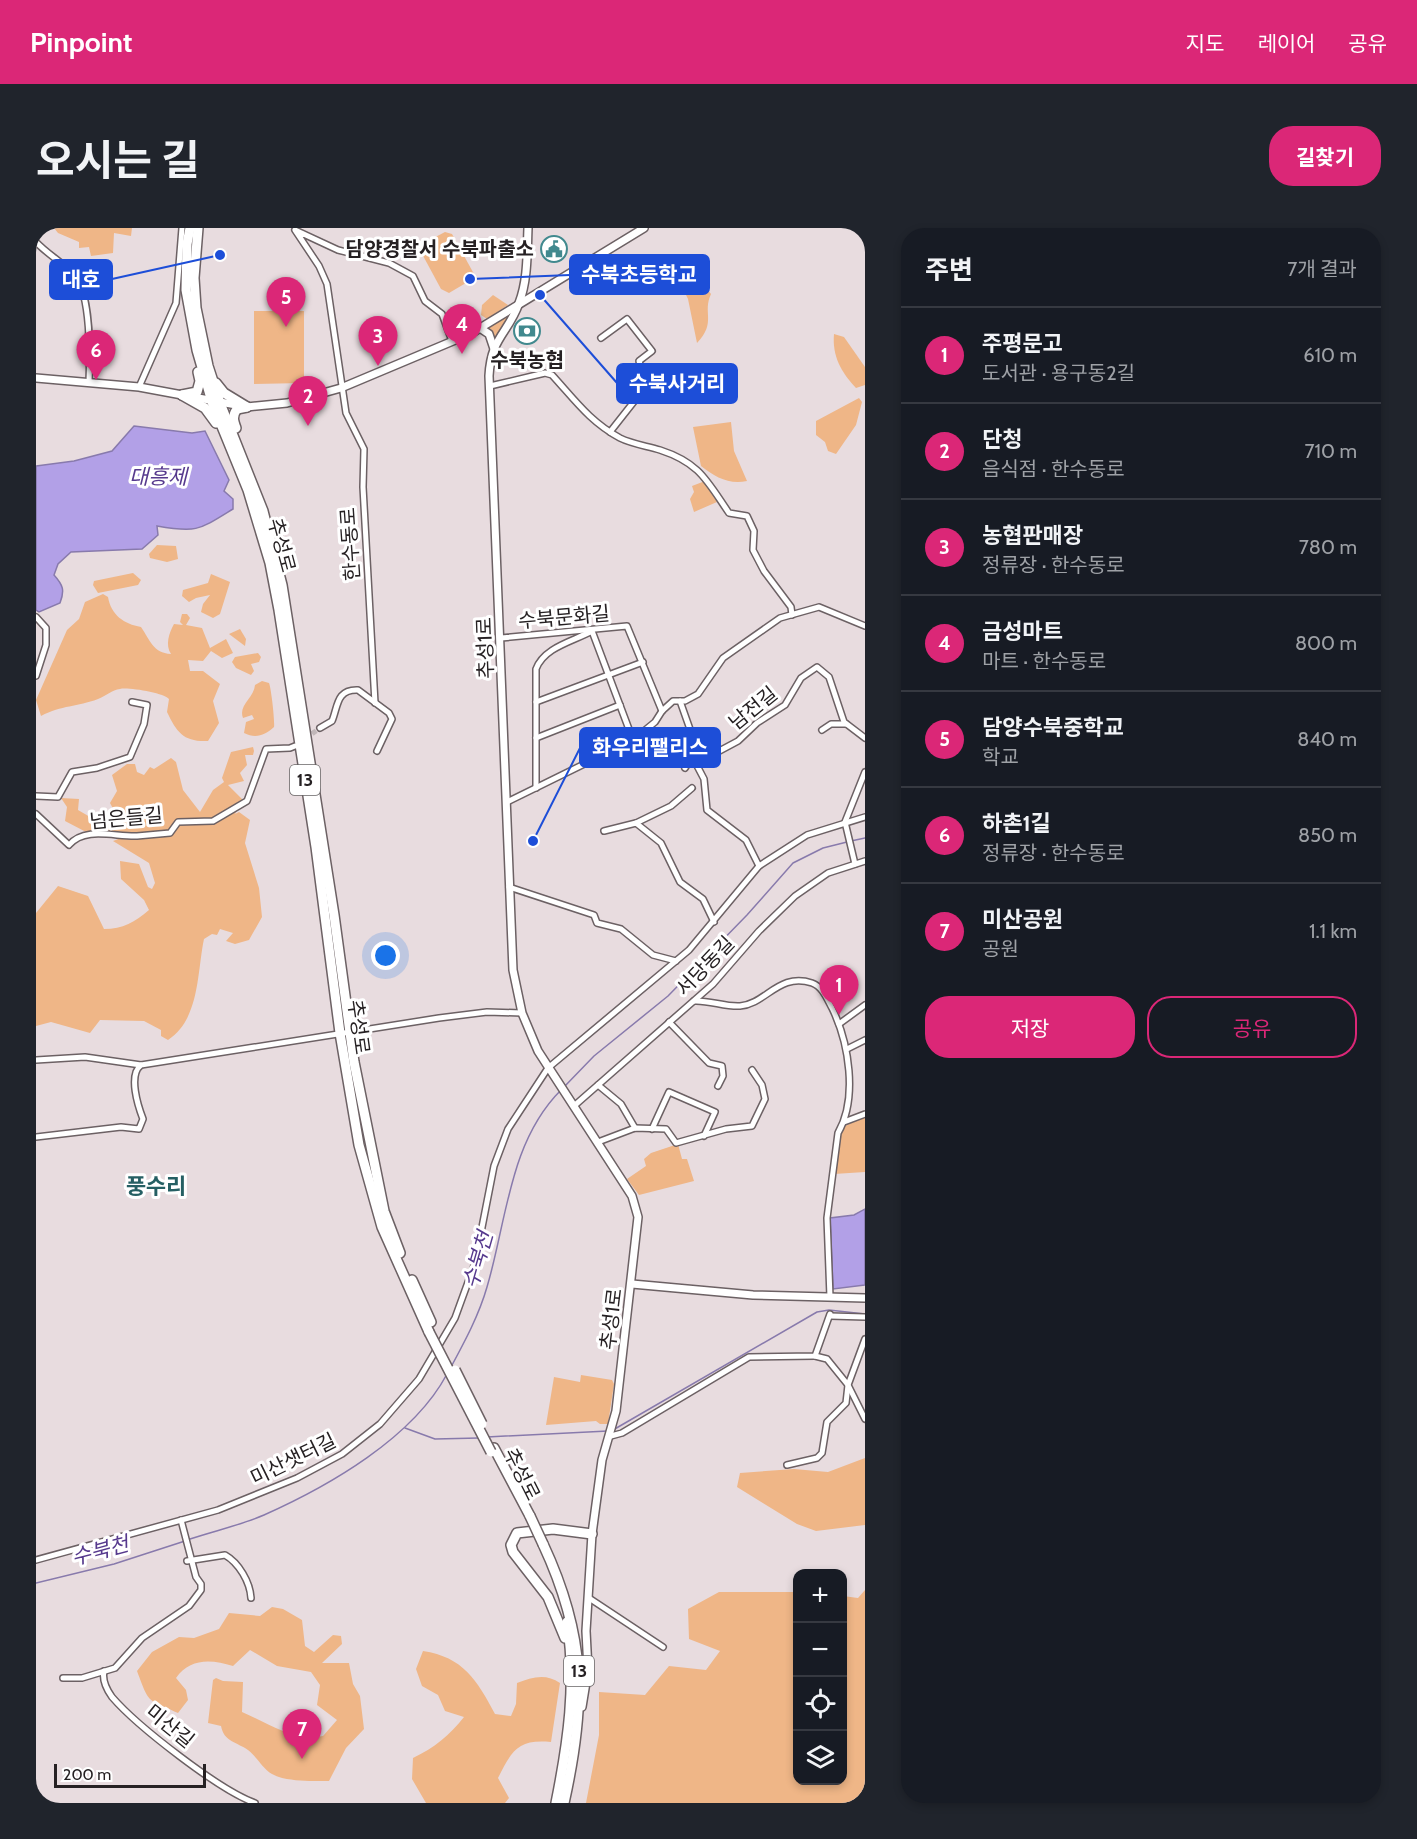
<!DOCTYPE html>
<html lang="ko">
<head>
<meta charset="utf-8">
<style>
	body { margin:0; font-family:Cabin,"Noto Sans KR",sans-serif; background:#20242c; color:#f1f3f6 }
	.controls { position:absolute; right:18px; bottom:18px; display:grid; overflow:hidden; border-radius:12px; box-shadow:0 3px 9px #0003 }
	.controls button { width:54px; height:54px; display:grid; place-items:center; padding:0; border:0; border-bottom:2px solid #363941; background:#171b24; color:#f1f3f6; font:30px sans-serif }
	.scale { position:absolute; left:18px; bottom:15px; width:152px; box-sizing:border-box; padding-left:6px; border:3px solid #262123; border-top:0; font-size:16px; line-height:21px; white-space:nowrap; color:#262123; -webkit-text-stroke:4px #fff; paint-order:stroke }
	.you { position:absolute; left:350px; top:728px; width:21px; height:21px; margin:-15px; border:4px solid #fff; border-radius:50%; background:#1a73e8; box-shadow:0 0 0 9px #1a73e833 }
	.badge { display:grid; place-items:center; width:39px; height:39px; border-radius:50%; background:#db2777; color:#fff; font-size:20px; font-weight:700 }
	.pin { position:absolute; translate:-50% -50px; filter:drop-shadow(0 2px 3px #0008) }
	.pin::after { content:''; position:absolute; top:32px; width:21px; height:18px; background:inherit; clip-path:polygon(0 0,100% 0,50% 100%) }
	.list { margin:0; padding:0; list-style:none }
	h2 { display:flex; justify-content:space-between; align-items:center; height:78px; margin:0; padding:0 24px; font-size:26px }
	h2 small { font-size:20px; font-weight:400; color:#9ea1a6 }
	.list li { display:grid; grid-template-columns:39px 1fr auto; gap:18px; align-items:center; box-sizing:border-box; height:96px; padding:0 24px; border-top:2px solid #363941 }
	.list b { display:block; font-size:22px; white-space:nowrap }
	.list p { margin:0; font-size:20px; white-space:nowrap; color:#9ea1a6 }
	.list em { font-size:20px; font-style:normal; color:#9ea1a6 }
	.actions { display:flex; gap:12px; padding:18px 24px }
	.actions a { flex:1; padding:14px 0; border:2px solid #db2777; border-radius:24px; text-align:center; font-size:21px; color:#db2777 }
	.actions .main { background:#db2777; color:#fff }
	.icon { flex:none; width:33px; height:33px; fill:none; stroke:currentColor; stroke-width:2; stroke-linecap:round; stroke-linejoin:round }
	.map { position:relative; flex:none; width:829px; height:1575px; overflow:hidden; border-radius:24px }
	header { display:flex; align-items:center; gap:36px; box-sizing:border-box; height:84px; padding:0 30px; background:#db2777; color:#fff }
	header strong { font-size:28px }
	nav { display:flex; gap:33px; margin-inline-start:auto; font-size:21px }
	.intro { display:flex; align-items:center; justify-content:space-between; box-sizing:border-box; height:144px; padding:0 36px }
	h1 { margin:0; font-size:42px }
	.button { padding:15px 27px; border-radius:24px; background:#db2777; color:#fff; font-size:21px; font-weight:700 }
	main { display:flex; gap:36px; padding:0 36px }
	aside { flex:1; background:#171b24; border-radius:24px; box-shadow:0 3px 9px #0003 }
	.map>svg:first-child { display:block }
	.green { fill:#efb687 }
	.water { fill:#b2a0e7; stroke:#887aac; stroke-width:1.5 }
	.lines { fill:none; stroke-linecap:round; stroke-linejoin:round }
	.stream { stroke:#887aac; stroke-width:1.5 }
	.minor-tunnel { stroke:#c1b7b9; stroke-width:5; stroke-dasharray:5 2.5; stroke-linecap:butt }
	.minor-casing { stroke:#6c6164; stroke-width:8 }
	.tertiary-casing { stroke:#6c6164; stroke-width:10 }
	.primary-casing { stroke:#6c6164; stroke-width:12 }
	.minor { stroke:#fff; stroke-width:5 }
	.tertiary { stroke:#fff; stroke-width:7 }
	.primary { stroke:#fff; stroke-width:9 }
	.primary-bridge-casing { stroke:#6c6164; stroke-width:12; stroke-linecap:butt }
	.primary-bridge { stroke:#fff; stroke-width:9 }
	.labels { text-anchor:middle; stroke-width:6; stroke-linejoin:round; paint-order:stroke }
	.shield { fill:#fff; stroke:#676465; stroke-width:1.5 }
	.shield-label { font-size:18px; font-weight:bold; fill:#262123 }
	.poi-label { font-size:20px; font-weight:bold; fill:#262123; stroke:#fff; text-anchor:end }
	.street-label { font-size:20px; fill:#262123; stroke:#fff }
	.water-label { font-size:21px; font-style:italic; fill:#56398d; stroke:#fff }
	.quarter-label { font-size:22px; font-weight:bold; fill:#255f63; stroke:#fff }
	.leader { fill:none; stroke:#1d4ed8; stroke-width:2 }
	.callout-dot { fill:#1d4ed8; stroke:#fff; stroke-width:2 }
	.callout { fill:#1d4ed8; stroke:#1d4ed8; stroke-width:2 }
	.callout-label { font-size:21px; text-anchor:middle; font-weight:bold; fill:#fff }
</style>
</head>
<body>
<header>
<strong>Pinpoint</strong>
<nav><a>지도</a><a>레이어</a><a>공유</a></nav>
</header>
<div class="intro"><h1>오시는 길</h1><a class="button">길찾기</a></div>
<main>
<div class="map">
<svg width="829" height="1575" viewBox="0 0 829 1575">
	<rect width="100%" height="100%" fill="#e8dcdf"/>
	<g class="green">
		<polygon points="18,0 96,0 95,8 78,5 77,25 55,28 53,19 43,20 43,14 22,5"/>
		<polygon points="409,4 416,6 438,46 435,52 413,65 405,61 385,24 388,15"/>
		<path d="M648,42L657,43L675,66C666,85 681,94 661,115L652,71L639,45Z"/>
		<polygon points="457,67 472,77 451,91 445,87 446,77"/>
		<polygon points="218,83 268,83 268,155 218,156"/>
		<polygon points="476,84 459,110 451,98"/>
		<path d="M798,106L808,109L829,139V157L820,160C805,144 796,128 798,106Z"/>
		<polygon points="823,170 826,174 820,197 800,226 792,223 789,214 780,207 780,193"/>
		<path d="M695,194L698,223L711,253C693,257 679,249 665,238L657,199Z"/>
		<polygon points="669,253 681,274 658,284 654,271 658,264 656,258"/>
		<polygon points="121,317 140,318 142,331 131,334 114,330 113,326"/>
		<polygon points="97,345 105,352 102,357 62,365 57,357 58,353"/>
		<polygon points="175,346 194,354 184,386 177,390 165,384 167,376 174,367 160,370 153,374 146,368 147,362 172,355"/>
		<path d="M67,366L72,369C75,387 88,396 105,399C114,412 117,425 135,426C129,417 133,405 138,396L147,397L144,394L146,386H151L154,390L150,397L166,400L174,420L190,411L197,425L186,430L175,423L167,433L152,432L154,443H167L184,456L177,473L183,495L172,513C148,514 141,505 131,484L133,471C128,465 92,459 84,461C76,462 70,468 62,471C41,479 26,477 5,488L0,472L31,402L43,391L49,374Z"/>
		<polygon points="204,401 210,411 209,418 193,406"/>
		<polygon points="222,425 225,429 223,434 215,436 218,443 215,447 200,440 196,434 199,429"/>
		<path d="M226,453L233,455C235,459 239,493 238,499C229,507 220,511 208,505L210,494L218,491L216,487L207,490C202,477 218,470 219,457Z"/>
		<path d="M217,519L218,523L217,527H209L211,537L204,545L208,553L192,557L207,572L199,586L203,584L214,592L209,615L223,660L226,689L213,712L199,716L190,713L197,705L184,701L181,707L176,706L168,711C161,744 164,791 132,812L125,808V802L108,793L64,792L54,805L15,794L0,798V685L22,658L52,668L68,701C87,701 99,694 113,682L108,672L85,651L84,633L103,636L112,659L116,661L119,655L113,635L77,613L85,610L75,604L61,602L60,605H52L29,593L31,579L25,570L43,571L42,582L61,593L76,597L81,588L74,575L81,563L76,547L91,536H99L101,544L108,547L114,539L118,541L135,530L140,534L147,562L164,584L177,562L188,554L186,550L195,524Z"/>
		<polygon points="829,888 829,944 798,946 803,901"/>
		<polygon points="642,916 646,931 651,931 658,953 603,967 591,951 610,938 608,931 615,925"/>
		<polygon points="545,1147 576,1152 578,1156 572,1196 564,1196 560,1193 510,1197 518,1149 544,1154"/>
		<polygon points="829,1230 829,1297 780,1303 761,1296 701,1259 704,1245 758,1241 792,1244"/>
		<polygon points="829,1362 829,1575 550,1575 563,1507 563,1464 609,1467 633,1438 670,1442 684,1423 653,1411 652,1381 683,1364 761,1364 762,1552 806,1552 807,1368 822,1370"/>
		<path d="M236,1379L247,1381L266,1392L269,1418L278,1424L297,1407L305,1408L306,1416L286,1435H313L317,1456L324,1468L328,1501L310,1520L293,1553C277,1553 250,1554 236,1546C227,1541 221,1529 212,1522C201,1514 188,1514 185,1498L172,1495L177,1452L180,1450L187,1453L207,1454L206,1484C234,1496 256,1513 287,1508L301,1492L281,1477L284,1457L275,1444L241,1438L214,1422L197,1438C175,1431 154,1430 140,1450L150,1462L152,1472L142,1485C111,1470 114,1478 101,1443L116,1424L143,1409L158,1410L183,1401L193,1385L224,1388Z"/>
		<path d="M387,1423C427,1429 441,1452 459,1486L475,1488L480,1476L481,1455C496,1449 510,1445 524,1455L515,1514C482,1511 476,1522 462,1550L473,1570L469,1575H390L376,1551L377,1530C398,1520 414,1507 428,1489L409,1483L402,1467L386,1458L380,1441Z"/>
	</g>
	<g class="water">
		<path d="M98,198L156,205L169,203L193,252L188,263L197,271V281C163,302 161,305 121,298L122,307L106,321L35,324L22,336L18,347C27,357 29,362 24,375L3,384L0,382V238L38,233L76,223Z"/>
		<polygon points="829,981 829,1057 797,1061 794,990 818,987"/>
	</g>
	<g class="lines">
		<g class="stream">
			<polyline points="815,613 829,610"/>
			<polyline points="528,859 558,828 632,768 711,687 757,635 787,620 811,614"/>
			<path d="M415,1139C429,1113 443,1087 451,1059C471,992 473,914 525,862"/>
			<polyline points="369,1200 399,1211 443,1210"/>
			<polyline points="577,1202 781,1084 793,1082 829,1086"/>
			<polyline points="451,1209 572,1203"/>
			<path d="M154,1311C178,1303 205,1297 228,1287C293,1258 377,1210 411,1146"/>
			<polyline points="0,1355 78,1336 149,1313"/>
		</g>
		<polyline class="minor-tunnel" points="270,510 284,500"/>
		<defs>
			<g id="minor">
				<path d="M0,14C12,27 28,35 39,48C55,67 54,129 53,154"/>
				<polyline points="565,110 591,91 616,123 603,133 608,150 607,157 600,171 574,204"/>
				<path d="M454,158L509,145L516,147C538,171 554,194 584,210C596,216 611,218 624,222C664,235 671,253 693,285L711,288L718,303L717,322L728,343L755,379L756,387"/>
				<polyline points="103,159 140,75 146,0"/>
				<polyline points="0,389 10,400 10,417 0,448"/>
				<polyline points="465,410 591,398 626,483"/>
				<polyline points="644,473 661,521 674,528 702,513 721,495 749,477 765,450 781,439 793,449 808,494 829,510"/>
				<polyline points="500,474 607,434"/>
				<polyline points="339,475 327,259 328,221 310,185 291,56 283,38 259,2 302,22 353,35 377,48 389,73 406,86 416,113"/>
				<path d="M284,500L296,493C302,479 300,461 322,462L353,485L356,491L341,523"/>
				<polyline points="786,502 795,496 810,496"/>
				<polyline points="500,510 584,477"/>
				<polyline points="657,530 668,551 671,582 710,612 723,638"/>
				<polyline points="649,540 661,521"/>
				<path d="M500,560V441C508,419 538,413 556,403L597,512"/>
				<polyline points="0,568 22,569 36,544 61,540 94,529 108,496 111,477 96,474"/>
				<polyline points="471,574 597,512 619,494 626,483 637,473 649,473 662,466 687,430 744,390 783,379 829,398"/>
				<path d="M0,586L33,617C49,598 79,609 101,608C112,607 123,606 134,605L142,594L177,593L211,573L230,521L254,520L259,518"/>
				<polyline points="600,595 635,578 656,560"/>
				<polyline points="568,603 600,595 625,615 644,654 667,671 678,694"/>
				<polyline points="819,636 809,594 829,544"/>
				<polyline points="473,659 558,687 561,695 585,701 617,727 640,733"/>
				<path d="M658,773C673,772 689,779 704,778C730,776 743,744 776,755C787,759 791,771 796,780C813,815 822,870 802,905L791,990L794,1069"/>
				<polyline points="633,794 673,835 686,838 687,848 682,858"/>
				<polyline points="803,796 829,777"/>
				<polyline points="811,821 829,812"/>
				<polyline points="0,832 49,829 105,837"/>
				<polyline points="562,857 585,876 599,900"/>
				<polyline points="538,878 677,756 723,703 759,668 792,645 829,633"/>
				<polyline points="808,894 829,886"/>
				<polyline points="616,901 633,864 679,884 668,908"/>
				<path d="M0,909L85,899L103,901L107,891C102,878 92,847 105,837L403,790L451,784L486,785"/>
				<polyline points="562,914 599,900 630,901 640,915 690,901 716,898 729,871 726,857 716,842"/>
				<polyline points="794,1088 829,1089"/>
				<polyline points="829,1111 812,1157 829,1191"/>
				<polyline points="575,1208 586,1205 713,1129 779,1128 794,1086"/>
				<polyline points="751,1237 781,1230 786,1225 791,1194 810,1175 812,1157 791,1131 779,1128"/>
				<polyline points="0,1332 182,1282 261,1250 306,1226 344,1196 383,1151 419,1090 439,1035 458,938 472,901 512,840 653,722 723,638 771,607 829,589"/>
				<path d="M151,1333L189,1327C203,1335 214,1354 215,1370"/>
				<polyline points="553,1370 627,1419"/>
				<path d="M68,1443C66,1452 71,1462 76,1469C101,1498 183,1562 219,1575"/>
				<polyline points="27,1450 46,1450 79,1440 106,1410 153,1378 165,1362 165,1356 160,1349 145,1292"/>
			</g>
			<g id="tertiary">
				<path d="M492,0C491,24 492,52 483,75C472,106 455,109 453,148L477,742L486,785L502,823L585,951L596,968L602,989L580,1183L566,1232L556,1306L550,1403L552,1442L546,1479"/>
				<polyline points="444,100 453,106 458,121"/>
				<polyline points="0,150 103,159 211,179 251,175 305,160 436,105 608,0"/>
				<polyline points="596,1056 717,1067 829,1070"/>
			</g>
			<g id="primary">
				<polyline points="154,0 151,16 150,62 161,122 176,174 212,262 234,335 243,382 280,619 304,805 323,917 346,999 393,1104"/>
				<polyline points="162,0 158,50 160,80 172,138 184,175 227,283 246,357 298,687 318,834 348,983 364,1025"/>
				<polyline points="180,155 188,165 211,179"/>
				<polyline points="146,167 169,180 180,195"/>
				<polyline points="146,167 161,164 164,153 162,144"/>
				<path d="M200,200C197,192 196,188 201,181L211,179"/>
				<polyline points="376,1052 395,1094"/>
				<polyline points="458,1220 494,1288"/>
				<path d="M507,1316C551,1410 550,1476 528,1575"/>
				<polyline points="529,1410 512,1369 477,1324 475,1317 481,1305 517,1301 556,1306"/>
				<path d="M520,1575C532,1515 541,1455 531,1394"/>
			</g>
		</defs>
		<use href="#minor" class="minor-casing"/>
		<use href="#tertiary" class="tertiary-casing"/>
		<use href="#primary" class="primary-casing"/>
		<use href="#minor" class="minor"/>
		<use href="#tertiary" class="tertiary"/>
		<use href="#primary" class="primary"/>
		<defs>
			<g id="primary-bridge">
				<polyline points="393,1104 455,1224"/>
				<polyline points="419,1142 446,1196"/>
				<polyline points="494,1288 507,1316"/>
			</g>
		</defs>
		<use href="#primary-bridge" class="primary-bridge-casing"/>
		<use href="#primary-bridge" class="primary-bridge"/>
	</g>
	<defs>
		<symbol id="civic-ring" viewBox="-11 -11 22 22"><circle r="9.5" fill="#fff" stroke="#41898e" stroke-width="1.5"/><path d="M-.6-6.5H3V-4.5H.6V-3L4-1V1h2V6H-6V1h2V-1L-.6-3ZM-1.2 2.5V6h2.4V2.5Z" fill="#41898e"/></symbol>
		<symbol id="bank-ring" viewBox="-11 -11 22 22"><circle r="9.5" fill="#fff" stroke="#41898e" stroke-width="1.5"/><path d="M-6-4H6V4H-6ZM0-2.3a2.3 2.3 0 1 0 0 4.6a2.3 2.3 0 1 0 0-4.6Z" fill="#41898e"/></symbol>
	</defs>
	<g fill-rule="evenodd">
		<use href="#civic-ring" x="503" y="6" width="30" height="30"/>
		<use href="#bank-ring" x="476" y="88" width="30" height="30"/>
	</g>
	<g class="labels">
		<g class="shield">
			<rect x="254" y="537" width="30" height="30" rx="4.5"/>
			<rect x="528" y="1428" width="30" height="30" rx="4.5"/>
		</g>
		<g class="shield-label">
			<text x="269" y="558">13</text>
			<text x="543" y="1449">13</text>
		</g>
		<g class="poi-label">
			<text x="498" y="28">담양경찰서 수북파출소</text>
			<text x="491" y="139" text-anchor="middle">수북농협</text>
		</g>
		<g class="street-label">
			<text transform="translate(314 316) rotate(-94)" y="7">한수동로</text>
			<text transform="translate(246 317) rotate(75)" y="7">추성로</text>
			<text transform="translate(528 389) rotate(-5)" y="7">수북문화길</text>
			<text transform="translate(449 420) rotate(-92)" y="7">추성1로</text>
			<text transform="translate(717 480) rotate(-39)" y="7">남전길</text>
			<text transform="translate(90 590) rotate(-5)" y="7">넘은들길</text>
			<text transform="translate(669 738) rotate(-46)" y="7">서당동길</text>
			<text transform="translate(323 799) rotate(82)" y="7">추성로</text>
			<text transform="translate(575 1091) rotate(-83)" y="7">추성1로</text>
			<text transform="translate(257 1231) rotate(-26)" y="7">미산샛터길</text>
			<text transform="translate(486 1246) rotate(63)" y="7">추성로</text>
			<text transform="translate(134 1498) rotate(39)" y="7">미산길</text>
		</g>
		<g class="water-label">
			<text x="122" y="256">대흥제</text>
			<text transform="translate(442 1032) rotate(-74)" y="7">수북천</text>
			<text transform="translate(64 1323) rotate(-15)" y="7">수북천</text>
		</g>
		<g class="quarter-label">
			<text x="120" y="966">풍수리</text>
		</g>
	</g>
	<path class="leader" d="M434 51L534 47M184 27L76 51M504 67L581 155M497 613L544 520"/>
	<g class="callout-dot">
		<circle cx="434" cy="51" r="6"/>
		<circle cx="184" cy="27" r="6"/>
		<circle cx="504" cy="67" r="6"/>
		<circle cx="497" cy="613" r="6"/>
	</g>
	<g class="callout">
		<rect x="534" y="27" width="139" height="39" rx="6"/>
		<rect x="14" y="32" width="62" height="39" rx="6"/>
		<rect x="581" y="136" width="120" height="39" rx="6"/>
		<rect x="544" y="500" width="140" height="39" rx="6"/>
	</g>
	<g class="callout-label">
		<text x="603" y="54">수북초등학교</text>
		<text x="45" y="59">대호</text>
		<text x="641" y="163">수북사거리</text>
		<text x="614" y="527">화우리팰리스</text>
	</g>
</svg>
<div class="controls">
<button>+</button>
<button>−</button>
<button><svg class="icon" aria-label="locate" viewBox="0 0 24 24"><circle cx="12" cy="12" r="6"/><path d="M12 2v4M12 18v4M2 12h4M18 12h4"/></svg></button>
<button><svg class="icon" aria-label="layers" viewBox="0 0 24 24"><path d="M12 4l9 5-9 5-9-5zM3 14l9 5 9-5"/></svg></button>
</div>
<div class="scale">200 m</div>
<div class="you"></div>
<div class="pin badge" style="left:803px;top:787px">1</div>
<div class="pin badge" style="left:272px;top:198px">2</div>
<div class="pin badge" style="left:342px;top:138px">3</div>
<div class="pin badge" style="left:426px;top:126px">4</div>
<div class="pin badge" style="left:250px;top:99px">5</div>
<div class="pin badge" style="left:60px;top:152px">6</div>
<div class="pin badge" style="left:266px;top:1531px">7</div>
</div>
<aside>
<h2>주변<small>7개 결과</small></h2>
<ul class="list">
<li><span class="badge">1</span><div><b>주평문고</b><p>도서관 · 용구동2길</p></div><em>610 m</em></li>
<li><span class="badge">2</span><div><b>단청</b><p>음식점 · 한수동로</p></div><em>710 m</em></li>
<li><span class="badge">3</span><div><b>농협판매장</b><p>정류장 · 한수동로</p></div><em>780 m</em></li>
<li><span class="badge">4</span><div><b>금성마트</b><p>마트 · 한수동로</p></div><em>800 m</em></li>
<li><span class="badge">5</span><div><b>담양수북중학교</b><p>학교</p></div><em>840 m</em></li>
<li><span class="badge">6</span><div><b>하촌1길</b><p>정류장 · 한수동로</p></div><em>850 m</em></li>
<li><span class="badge">7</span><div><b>미산공원</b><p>공원</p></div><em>1.1 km</em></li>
</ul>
<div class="actions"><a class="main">저장</a><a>공유</a></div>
</aside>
</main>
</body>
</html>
